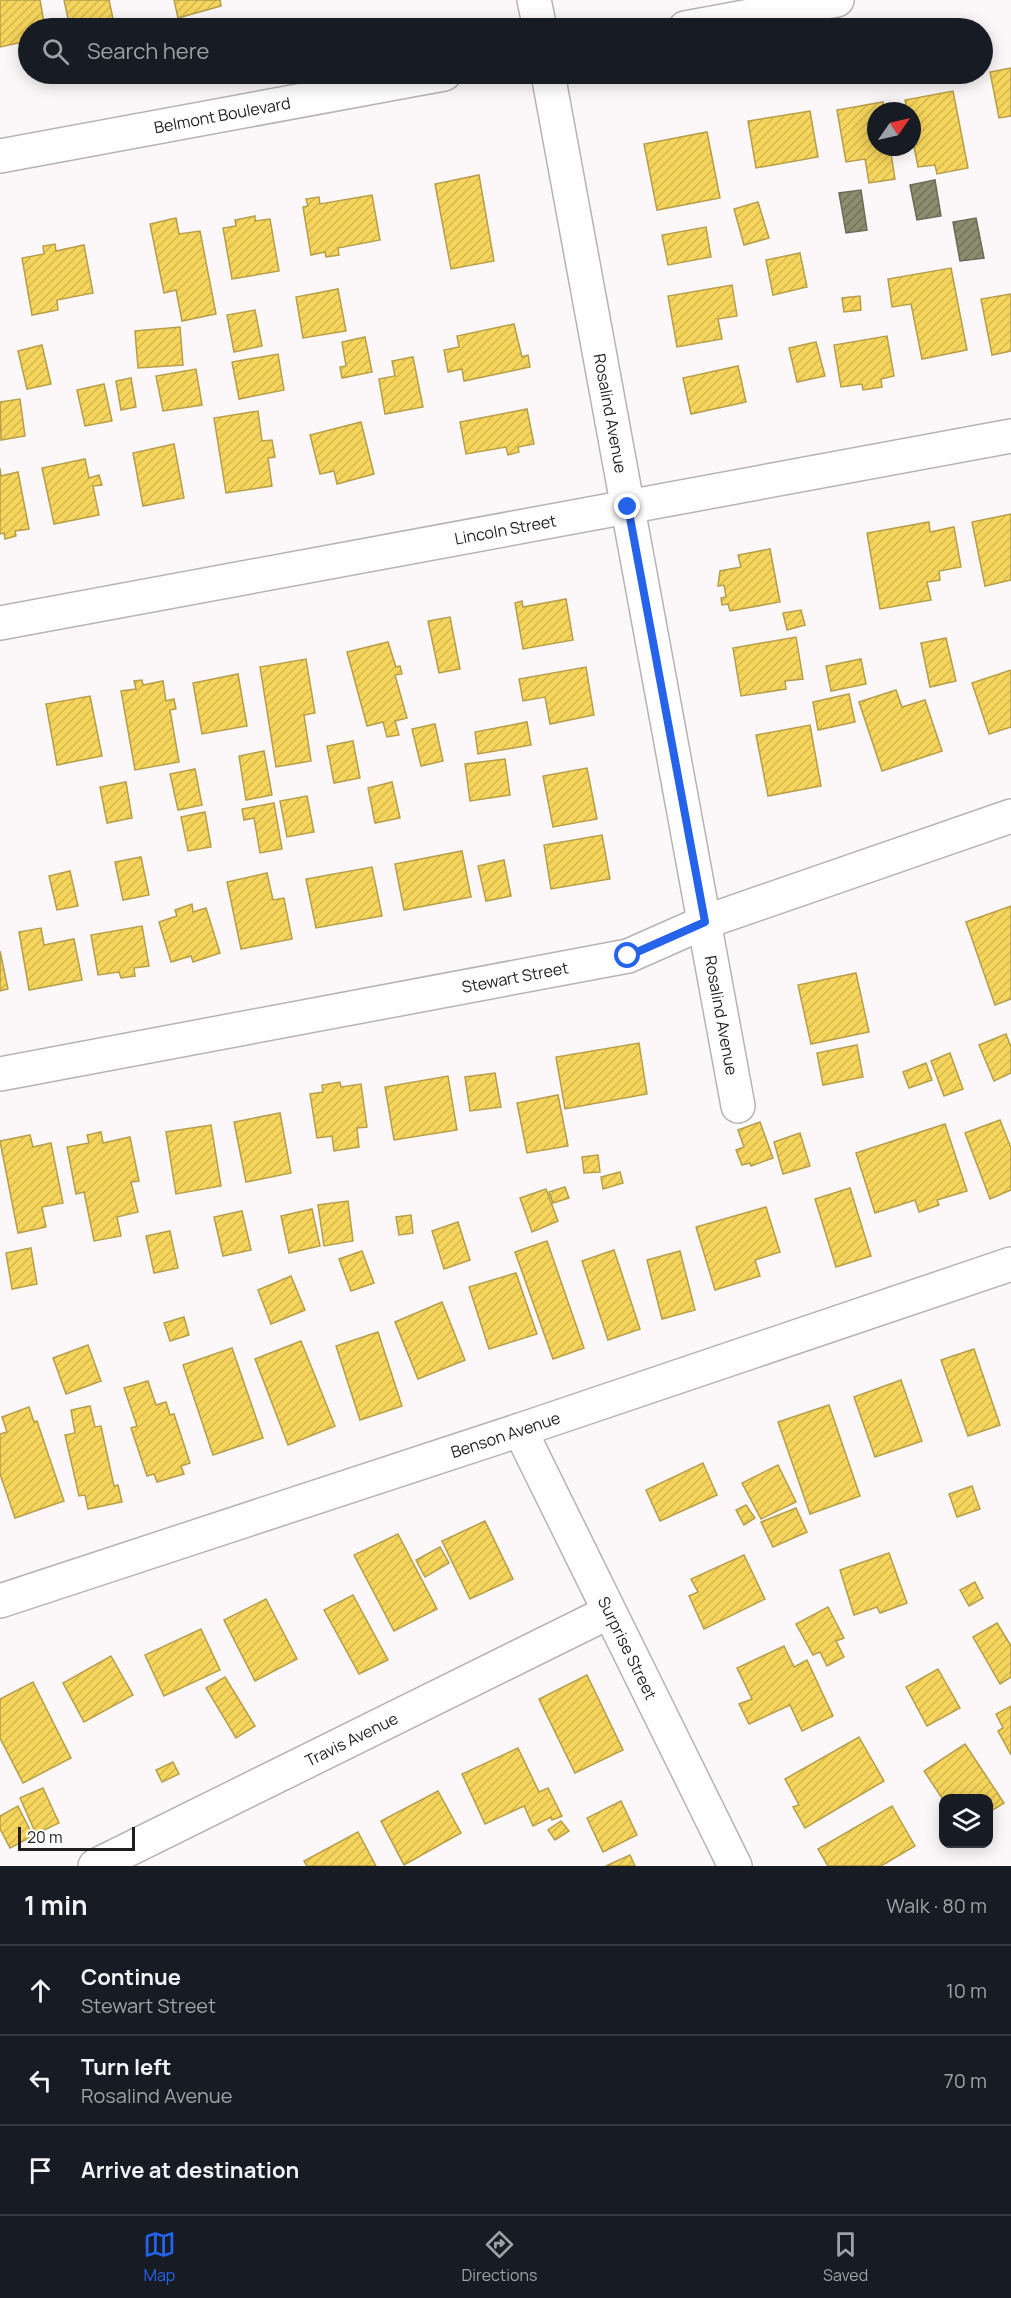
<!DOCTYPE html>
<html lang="en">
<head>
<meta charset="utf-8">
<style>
	body { margin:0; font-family:Manrope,sans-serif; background:#242831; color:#f1f3f6 }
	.controls { position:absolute; right:18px; bottom:18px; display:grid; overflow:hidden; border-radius:12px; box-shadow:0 3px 15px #0003 }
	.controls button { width:54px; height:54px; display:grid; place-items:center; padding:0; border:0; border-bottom:2px solid #363941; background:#171b24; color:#f1f3f6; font:30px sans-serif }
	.compass { position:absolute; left:867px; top:102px; width:54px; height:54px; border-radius:50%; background:#171b24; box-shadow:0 3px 15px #0003; rotate:56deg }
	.scale { position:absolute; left:18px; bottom:15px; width:117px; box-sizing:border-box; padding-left:6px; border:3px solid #211e20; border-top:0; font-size:16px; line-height:21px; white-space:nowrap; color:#211e20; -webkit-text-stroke:4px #fff; paint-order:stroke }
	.stop { position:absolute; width:18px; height:18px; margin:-14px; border:4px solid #2563eb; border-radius:50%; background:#fff }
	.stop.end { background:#2563eb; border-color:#fff; box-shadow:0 2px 6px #0008 }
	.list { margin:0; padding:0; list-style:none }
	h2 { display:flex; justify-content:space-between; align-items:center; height:78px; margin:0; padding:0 24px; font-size:26px }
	h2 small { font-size:20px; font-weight:400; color:#9ea1a6 }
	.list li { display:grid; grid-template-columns:39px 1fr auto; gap:18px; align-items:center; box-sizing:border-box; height:90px; padding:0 24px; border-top:2px solid #363941 }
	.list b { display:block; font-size:22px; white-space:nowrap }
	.list p { margin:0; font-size:20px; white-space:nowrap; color:#9ea1a6 }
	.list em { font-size:20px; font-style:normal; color:#9ea1a6 }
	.icon { flex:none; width:33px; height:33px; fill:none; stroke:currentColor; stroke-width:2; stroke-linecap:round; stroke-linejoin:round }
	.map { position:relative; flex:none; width:1011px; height:1866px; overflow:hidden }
	.search { position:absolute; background:#171b24; box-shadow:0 3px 15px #0003; left:18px; right:18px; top:18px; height:66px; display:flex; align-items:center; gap:15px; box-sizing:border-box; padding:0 21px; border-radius:33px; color:#9ea1a6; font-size:22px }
	.sheet { height:348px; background:#171b24 }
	nav { display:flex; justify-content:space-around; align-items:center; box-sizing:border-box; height:84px; border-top:2px solid #363941; background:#171b24; font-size:16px; color:#9ea1a6 }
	nav a { display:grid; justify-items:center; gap:3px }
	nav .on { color:#2563eb }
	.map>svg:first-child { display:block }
	.homes { fill:url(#homes-hatch); stroke:#b69e4a; stroke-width:1.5 }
	.industry { fill:url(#industry-hatch); stroke:#6c6b57; stroke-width:1.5 }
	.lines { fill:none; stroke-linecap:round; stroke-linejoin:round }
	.minor-casing { stroke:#b7b3b5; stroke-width:36 }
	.minor { stroke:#fffefe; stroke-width:33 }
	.route { stroke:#2563eb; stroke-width:8 }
	.labels { text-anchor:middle; stroke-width:6; stroke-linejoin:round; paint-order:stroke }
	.street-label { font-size:16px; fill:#211e20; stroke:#fff }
</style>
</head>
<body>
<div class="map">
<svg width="1011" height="1866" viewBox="0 0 1011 1866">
	<defs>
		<pattern id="homes-hatch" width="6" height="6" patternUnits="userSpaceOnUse" patternTransform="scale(1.5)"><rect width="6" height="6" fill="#f6d55c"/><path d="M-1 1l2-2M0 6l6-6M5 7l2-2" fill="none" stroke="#d3b650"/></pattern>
		<pattern id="industry-hatch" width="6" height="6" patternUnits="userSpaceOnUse" patternTransform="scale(1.5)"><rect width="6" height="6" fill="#8c8c6e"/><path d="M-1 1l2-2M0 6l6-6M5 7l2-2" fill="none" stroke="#72725a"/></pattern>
	</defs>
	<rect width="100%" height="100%" fill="#fcf8fa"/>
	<g class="homes">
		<polygon points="0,0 40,0 45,28 28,28 28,41 0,47"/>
		<polygon points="64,0 109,0 115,28 70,28"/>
		<polygon points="174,0 220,0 221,6 178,18"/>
		<polygon points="1011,68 1011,116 999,118 990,72"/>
		<polygon points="953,91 968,168 937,174 935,165 918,167 912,136 912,111 907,111 905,100"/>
		<polygon points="883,102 884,111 876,111 876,147 890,147 895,179 869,183 865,159 846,162 837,110"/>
		<polygon points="810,111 818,157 756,168 748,121"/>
		<polygon points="707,132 720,198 657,210 644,144"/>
		<polygon points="479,175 494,261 451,269 435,184"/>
		<polygon points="372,195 380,240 338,248 339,255 326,257 325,252 311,255 303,207 308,206 306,199 319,197 320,204"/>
		<polygon points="758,202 769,238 744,245 734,209"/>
		<polygon points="255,216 255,221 270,219 279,271 232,279 223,228 236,226 235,220"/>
		<polygon points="176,218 179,234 200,231 216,314 182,321 176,290 164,293 150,224"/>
		<polygon points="706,227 711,257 668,265 662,235"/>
		<polygon points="55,244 56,251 84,245 93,293 57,300 58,310 32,315 22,258 44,254 43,246"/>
		<polygon points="800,253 807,287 773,295 766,260"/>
		<polygon points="951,268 967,350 922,359 911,304 892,307 888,279"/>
		<polygon points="732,285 737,316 718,319 722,339 677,347 668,296"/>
		<polygon points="338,289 346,331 303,338 296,297"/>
		<polygon points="1011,294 1011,351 992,355 981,299"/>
		<polygon points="860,296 861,310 844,312 842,298"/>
		<polygon points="255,310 262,346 234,352 227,315"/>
		<polygon points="514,324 522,357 528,355 530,367 464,381 462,369 448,372 444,350 459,347 457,336"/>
		<polygon points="180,327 183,365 138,368 135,331"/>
		<polygon points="887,336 894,376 881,379 882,387 863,390 862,384 841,387 834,345"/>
		<polygon points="365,337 372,372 342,378 340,367 346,366 342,342"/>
		<polygon points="816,342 825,376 797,382 789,348"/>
		<polygon points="42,345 51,384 27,389 18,351"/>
		<polygon points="278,354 284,390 239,399 232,362"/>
		<polygon points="413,357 423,407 385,414 379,379 395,376 392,361"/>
		<polygon points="738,366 746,402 691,414 683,378"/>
		<polygon points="196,369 202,405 163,411 156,376"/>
		<polygon points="131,378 136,407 121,410 116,381"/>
		<polygon points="104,384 112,421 85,426 77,390"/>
		<polygon points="20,399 25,436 1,440 0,402"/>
		<polygon points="527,409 534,444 518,447 519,452 508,455 506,447 466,454 460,422"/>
		<polygon points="258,411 262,441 272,440 275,457 268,458 272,486 226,493 214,418"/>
		<polygon points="361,422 374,474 337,484 334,471 320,474 310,435"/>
		<polygon points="174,444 184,498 143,506 133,453"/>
		<polygon points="85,459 89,478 99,475 102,485 93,486 99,515 54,524 42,468"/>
		<polygon points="0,468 1,476 18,472 29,529 15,531 16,536 5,539 4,533 0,534"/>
		<polygon points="1011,514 1011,580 985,586 972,522"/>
		<polygon points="929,522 930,532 954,527 961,567 939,571 940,580 927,582 931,600 880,609 867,533"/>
		<polygon points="770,549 780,602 730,611 728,604 722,605 721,598 726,597 724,585 718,586 720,571 741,567 738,555"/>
		<polygon points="566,599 573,640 523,649 515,603 522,601 523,607"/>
		<polygon points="801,610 805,625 787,630 783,613"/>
		<polygon points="450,617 460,669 439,673 428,621"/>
		<polygon points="796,637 803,679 785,681 786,689 741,696 733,648"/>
		<polygon points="946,638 956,681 930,687 921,643"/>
		<polygon points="388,642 396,667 400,666 402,674 395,675 407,718 395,721 399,735 387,737 383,722 367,726 347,652"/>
		<polygon points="306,659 315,713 304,715 311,761 276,767 260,667"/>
		<polygon points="861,659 866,684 831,691 826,666"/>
		<polygon points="586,667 594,715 550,724 545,697 523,701 519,679"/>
		<polygon points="1011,670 1011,727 989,734 972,683"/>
		<polygon points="238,674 247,726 202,734 193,683"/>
		<polygon points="142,680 143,685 163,681 166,701 174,699 176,709 170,710 179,762 135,770 121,691 136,689 134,681"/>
		<polygon points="896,690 902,707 925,700 942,751 882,771 859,702"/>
		<polygon points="849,694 855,722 818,730 813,702"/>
		<polygon points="90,696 102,756 57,765 46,704"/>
		<polygon points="527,722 531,745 478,754 475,732"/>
		<polygon points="435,724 443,761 421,766 412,729"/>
		<polygon points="810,725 821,786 768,796 756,735"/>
		<polygon points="353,741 360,778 334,783 327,746"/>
		<polygon points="264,751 272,795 246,800 239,756"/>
		<polygon points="505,759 510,795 470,801 465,764"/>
		<polygon points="587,768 597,819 553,827 543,776"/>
		<polygon points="195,769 202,805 178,810 170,774"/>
		<polygon points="126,782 132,818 107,823 100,787"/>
		<polygon points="392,782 400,818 375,823 368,788"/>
		<polygon points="307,796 314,832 287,837 280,801"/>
		<polygon points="274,803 282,849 260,853 254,818 244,820 242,809"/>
		<polygon points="205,812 211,847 188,851 181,817"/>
		<polygon points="602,835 610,879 551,889 544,845"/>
		<polygon points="462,851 471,897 404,910 395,864"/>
		<polygon points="141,857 149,895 123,900 115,862"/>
		<polygon points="504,860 511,896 486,901 478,866"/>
		<polygon points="372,867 382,916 316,928 306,879"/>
		<polygon points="70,871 78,906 57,910 49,876"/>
		<polygon points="267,873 273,900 284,898 292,939 241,949 227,882"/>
		<polygon points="192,904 193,912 206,908 220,953 193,962 191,956 171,962 159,922 177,916 175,910"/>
		<polygon points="1011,906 1011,999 995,1005 966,922"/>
		<polygon points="142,926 149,966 134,968 135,976 121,978 119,972 98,975 91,935"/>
		<polygon points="41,928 44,945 74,939 82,980 29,990 19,932"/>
		<polygon points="0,951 8,989 0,991"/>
		<polygon points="856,973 869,1032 811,1044 798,985"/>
		<polygon points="1006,1034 1011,1047 1011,1073 994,1081 979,1045"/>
		<polygon points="639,1043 647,1094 565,1109 556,1057"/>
		<polygon points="857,1045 863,1077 823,1085 817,1053"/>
		<polygon points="950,1053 963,1089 944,1096 931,1061"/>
		<polygon points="926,1063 932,1080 909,1088 903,1072"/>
		<polygon points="495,1073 501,1107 470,1111 465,1077"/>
		<polygon points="448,1076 457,1130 394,1140 385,1087"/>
		<polygon points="340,1082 341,1087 361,1084 367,1127 357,1128 359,1147 334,1151 332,1136 317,1138 310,1094 323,1092 322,1085"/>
		<polygon points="558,1095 568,1146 527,1153 517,1103"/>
		<polygon points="280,1113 291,1173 246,1182 234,1122"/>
		<polygon points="1000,1120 1011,1148 1011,1190 990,1199 965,1133"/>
		<polygon points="760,1122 773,1158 751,1166 750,1163 742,1165 736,1150 744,1147 738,1130"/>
		<polygon points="945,1124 967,1191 937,1200 939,1205 919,1212 915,1200 875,1213 856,1153"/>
		<polygon points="211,1125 221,1186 176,1194 166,1132"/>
		<polygon points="101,1132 103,1143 130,1137 139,1181 131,1182 138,1212 117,1217 121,1236 94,1241 84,1192 76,1194 67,1147 89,1143 87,1135"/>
		<polygon points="800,1133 810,1166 783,1174 774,1142"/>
		<polygon points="30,1135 33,1147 51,1143 63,1203 42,1207 46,1227 18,1233 0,1141"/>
		<polygon points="598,1155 600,1172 584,1173 582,1157"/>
		<polygon points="620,1172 623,1183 603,1189 601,1177"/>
		<polygon points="565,1187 569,1198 553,1203 549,1192"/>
		<polygon points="850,1188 871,1256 836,1267 815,1199"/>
		<polygon points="546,1189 558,1221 532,1232 520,1198"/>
		<polygon points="348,1201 353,1241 324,1246 318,1205"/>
		<polygon points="766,1207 780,1252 755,1260 760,1276 715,1290 696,1227"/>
		<polygon points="312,1209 320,1246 289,1253 281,1216"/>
		<polygon points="242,1211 251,1250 223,1256 214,1217"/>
		<polygon points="411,1215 413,1233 399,1235 396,1217"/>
		<polygon points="458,1222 470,1260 444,1269 432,1231"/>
		<polygon points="170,1231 178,1268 154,1273 146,1236"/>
		<polygon points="547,1241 584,1348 553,1359 515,1252"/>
		<polygon points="31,1248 37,1284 12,1289 6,1253"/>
		<polygon points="614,1250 640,1329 608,1340 582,1261"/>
		<polygon points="362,1251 374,1283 351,1291 339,1259"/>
		<polygon points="680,1251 695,1310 662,1319 647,1260"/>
		<polygon points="516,1273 537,1334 489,1349 469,1287"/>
		<polygon points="291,1276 305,1310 271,1324 258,1290"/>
		<polygon points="442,1302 465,1360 418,1379 395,1322"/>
		<polygon points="184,1317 189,1335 170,1341 164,1323"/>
		<polygon points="378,1332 402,1406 360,1420 336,1346"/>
		<polygon points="301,1341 335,1426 288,1445 255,1359"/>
		<polygon points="88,1345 101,1381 66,1394 53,1358"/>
		<polygon points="232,1348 263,1438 213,1455 183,1365"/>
		<polygon points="974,1349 1000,1425 968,1436 941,1360"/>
		<polygon points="901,1380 922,1441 875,1457 854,1397"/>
		<polygon points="148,1381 156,1405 166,1402 170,1415 174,1414 190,1463 181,1466 184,1474 157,1482 154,1474 147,1476 131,1428 137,1426 124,1388"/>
		<polygon points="829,1405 860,1496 810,1514 778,1422"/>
		<polygon points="90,1406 95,1427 101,1426 114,1486 118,1485 122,1502 88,1509 85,1495 79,1496 65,1435 75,1433 71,1410"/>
		<polygon points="29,1407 34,1422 37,1421 64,1501 15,1518 0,1474 0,1434 7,1432 2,1417"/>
		<polygon points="703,1463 717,1495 660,1521 646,1490"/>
		<polygon points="778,1465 796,1502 761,1519 742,1483"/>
		<polygon points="972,1486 980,1509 957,1517 949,1494"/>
		<polygon points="746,1505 755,1518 744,1525 736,1510"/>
		<polygon points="796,1508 807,1532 773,1547 761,1522"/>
		<polygon points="485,1521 513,1579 470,1599 442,1541"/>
		<polygon points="398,1534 437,1609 394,1631 354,1555"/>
		<polygon points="440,1547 449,1563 425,1577 416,1560"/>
		<polygon points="889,1553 907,1603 880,1613 877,1607 854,1615 840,1570"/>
		<polygon points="744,1555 765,1599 704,1629 689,1596 698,1592 691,1579"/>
		<polygon points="975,1582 983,1598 969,1606 960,1590"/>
		<polygon points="353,1595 388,1660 359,1674 324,1610"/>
		<polygon points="266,1599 297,1659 255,1681 224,1620"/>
		<polygon points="828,1607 844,1638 836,1641 844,1657 827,1666 820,1652 813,1655 796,1624"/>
		<polygon points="997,1623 1011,1646 1011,1677 1000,1684 973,1637"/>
		<polygon points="201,1629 220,1670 164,1696 145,1655"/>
		<polygon points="784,1646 794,1667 807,1660 833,1716 802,1731 790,1705 749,1724 739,1704 752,1699 737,1668"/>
		<polygon points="111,1656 133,1695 84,1722 63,1683"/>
		<polygon points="938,1669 960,1708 927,1726 906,1687"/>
		<polygon points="587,1675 623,1750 575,1773 539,1699"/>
		<polygon points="225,1677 255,1726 236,1738 206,1688"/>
		<polygon points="33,1682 71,1758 23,1783 0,1738 0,1699"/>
		<polygon points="1011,1706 1011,1755 998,1731 1003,1728 996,1714"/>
		<polygon points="859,1737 884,1781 805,1828 793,1807 799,1805 785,1779"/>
		<polygon points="965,1744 1004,1803 988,1813 988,1798 944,1798 944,1801 924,1771"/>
		<polygon points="518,1748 539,1792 548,1788 562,1816 552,1820 551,1817 533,1826 524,1806 485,1824 462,1774"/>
		<polygon points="173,1762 179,1774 162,1782 156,1770"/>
		<polygon points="43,1788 59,1823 36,1834 20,1798"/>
		<polygon points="438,1791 461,1833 404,1865 381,1821"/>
		<polygon points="621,1801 637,1835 603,1852 587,1818"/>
		<polygon points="18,1806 33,1836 10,1848 0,1829 0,1816"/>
		<polygon points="892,1806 915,1846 881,1866 828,1866 818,1849"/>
		<polygon points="561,1821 569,1831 555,1840 548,1830"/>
		<polygon points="358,1832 376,1866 307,1866 304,1861"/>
		<polygon points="630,1855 635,1866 606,1866"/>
	</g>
	<g class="industry">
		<polygon points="935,180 941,216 917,220 910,185"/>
		<polygon points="861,190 867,230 846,233 839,193"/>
		<polygon points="976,218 984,258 960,261 953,222"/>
	</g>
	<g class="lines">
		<defs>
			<g id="minor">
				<polyline points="534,0 540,28"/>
				<polyline points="685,28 837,0"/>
				<path id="s1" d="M548,74L738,1106"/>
				<path id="s2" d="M0,156L444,74"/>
				<path id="s3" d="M0,623L1011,436"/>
				<path id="s4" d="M0,1074L628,956L705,922L1011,816"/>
				<path id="s5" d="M520,1430L735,1866"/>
				<path id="s6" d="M0,1601L520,1430L1011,1264"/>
				<path id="s7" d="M95,1866L609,1612"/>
			</g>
		</defs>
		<use href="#minor" class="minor-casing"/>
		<use href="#minor" class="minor"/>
	</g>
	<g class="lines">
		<polyline class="route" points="628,956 705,922 628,507"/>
	</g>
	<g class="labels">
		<g class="street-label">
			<text dy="6" stroke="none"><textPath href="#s2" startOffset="226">Belmont Boulevard</textPath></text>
			<text dy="6" stroke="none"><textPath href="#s1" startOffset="345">Rosalind Avenue</textPath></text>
			<text dy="6" stroke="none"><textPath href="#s3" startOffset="514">Lincoln Street</textPath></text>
			<text dy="6" stroke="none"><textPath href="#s4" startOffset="524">Stewart Street</textPath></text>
			<text dy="6" stroke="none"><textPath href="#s1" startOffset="957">Rosalind Avenue</textPath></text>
			<text dy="6" stroke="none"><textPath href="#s6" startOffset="532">Benson Avenue</textPath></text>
			<text dy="6" stroke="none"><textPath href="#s5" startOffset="243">Surprise Street</textPath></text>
			<text dy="6" stroke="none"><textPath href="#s7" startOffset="286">Travis Avenue</textPath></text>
		</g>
	</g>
</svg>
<div class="controls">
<button><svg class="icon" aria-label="layers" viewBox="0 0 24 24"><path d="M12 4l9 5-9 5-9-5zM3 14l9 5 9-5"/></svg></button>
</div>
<svg class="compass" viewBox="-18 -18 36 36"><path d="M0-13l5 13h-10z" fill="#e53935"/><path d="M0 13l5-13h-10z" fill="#9ea1a6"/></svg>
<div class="scale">20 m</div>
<div class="stop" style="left:628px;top:956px"></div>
<div class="stop end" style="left:628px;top:507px"></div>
<div class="search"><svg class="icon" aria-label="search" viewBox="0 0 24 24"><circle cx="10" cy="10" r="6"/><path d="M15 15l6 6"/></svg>Search here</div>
</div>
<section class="sheet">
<h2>1 min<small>Walk · 80 m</small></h2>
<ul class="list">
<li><svg class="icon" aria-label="ahead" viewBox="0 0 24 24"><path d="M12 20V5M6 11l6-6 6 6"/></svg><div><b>Continue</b><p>Stewart Street</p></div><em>10 m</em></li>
<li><svg class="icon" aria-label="left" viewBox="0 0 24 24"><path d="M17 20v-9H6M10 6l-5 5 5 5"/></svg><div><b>Turn left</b><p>Rosalind Avenue</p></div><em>70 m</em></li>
<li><svg class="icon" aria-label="arrive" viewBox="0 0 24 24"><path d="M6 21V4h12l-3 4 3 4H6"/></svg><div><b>Arrive at destination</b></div></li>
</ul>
</section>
<nav>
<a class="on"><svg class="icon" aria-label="map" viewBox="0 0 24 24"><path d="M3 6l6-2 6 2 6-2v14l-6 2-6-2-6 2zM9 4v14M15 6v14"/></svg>Map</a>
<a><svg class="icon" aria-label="directions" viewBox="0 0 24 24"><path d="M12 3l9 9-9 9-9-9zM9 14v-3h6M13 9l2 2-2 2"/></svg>Directions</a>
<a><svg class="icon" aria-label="saved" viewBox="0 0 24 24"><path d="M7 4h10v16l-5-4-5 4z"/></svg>Saved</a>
</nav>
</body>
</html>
